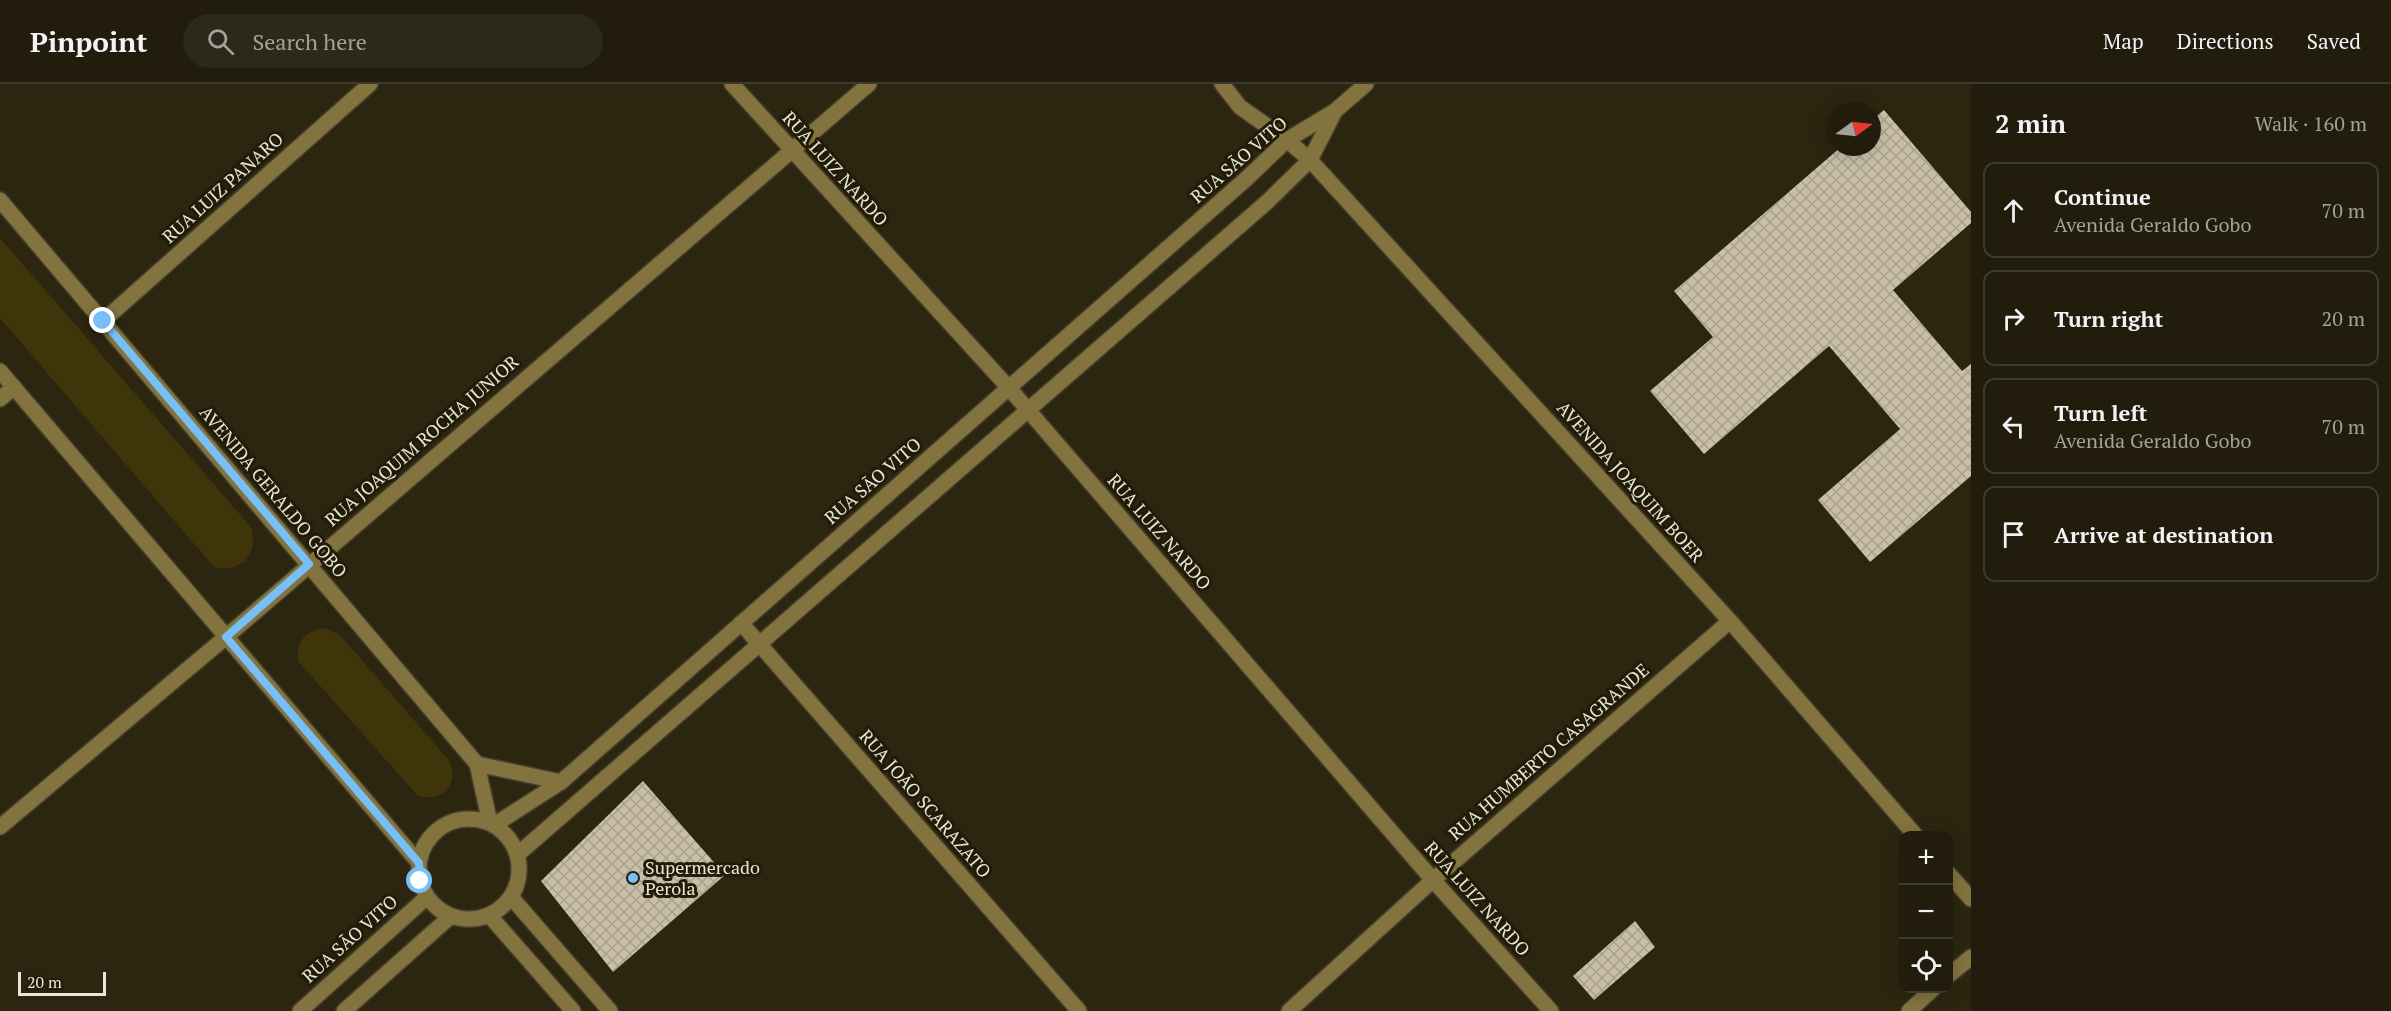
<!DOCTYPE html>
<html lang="en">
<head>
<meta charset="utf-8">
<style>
	body { margin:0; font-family:"PT Serif",serif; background:#2d291a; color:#f1f3f6 }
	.controls { position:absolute; right:18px; bottom:18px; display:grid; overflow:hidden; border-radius:12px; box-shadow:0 3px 15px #0003 }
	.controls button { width:54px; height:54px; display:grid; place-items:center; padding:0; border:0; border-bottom:2px solid #3e3a2d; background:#211c0c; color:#f1f3f6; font:30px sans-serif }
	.compass { position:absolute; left:1827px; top:18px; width:54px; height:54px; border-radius:50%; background:#211c0c; box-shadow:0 3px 15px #0003; rotate:75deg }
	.scale { position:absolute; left:18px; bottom:15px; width:88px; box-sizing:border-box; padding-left:6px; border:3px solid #e9e5d8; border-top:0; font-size:16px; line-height:21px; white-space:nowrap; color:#e9e5d8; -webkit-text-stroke:4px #221c07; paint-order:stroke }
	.stop { position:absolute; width:18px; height:18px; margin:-14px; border:4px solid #76c0f7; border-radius:50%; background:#fff }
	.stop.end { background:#76c0f7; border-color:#fff; box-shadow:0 2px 6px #0008 }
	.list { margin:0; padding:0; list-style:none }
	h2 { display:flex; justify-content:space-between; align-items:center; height:78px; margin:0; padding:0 24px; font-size:26px }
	h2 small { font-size:20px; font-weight:400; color:#a2a19d }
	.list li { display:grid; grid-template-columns:39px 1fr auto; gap:18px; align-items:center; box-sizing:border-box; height:96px; margin:0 12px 12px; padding:0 12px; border:2px solid #3e3a2d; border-radius:12px }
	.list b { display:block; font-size:22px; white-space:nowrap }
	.list p { margin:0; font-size:20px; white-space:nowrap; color:#a2a19d }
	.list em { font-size:20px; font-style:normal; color:#a2a19d }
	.icon { flex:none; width:33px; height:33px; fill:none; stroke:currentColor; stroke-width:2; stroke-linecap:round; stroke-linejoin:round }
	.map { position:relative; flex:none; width:1971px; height:927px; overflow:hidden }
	header { display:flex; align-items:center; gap:36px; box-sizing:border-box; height:84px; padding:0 30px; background:#211c0c; border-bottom:2px solid #3e3a2d }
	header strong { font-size:28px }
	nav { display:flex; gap:33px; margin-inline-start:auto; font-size:21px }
	.search { width:420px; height:54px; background:#2d291a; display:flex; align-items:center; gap:15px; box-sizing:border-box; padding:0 21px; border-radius:33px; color:#a2a19d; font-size:22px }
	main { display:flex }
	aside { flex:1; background:#211c0c }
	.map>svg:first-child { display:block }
	.grass { fill:#40340a }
	.building { fill:url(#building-cross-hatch) }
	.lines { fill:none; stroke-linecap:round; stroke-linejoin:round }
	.minor-casing { stroke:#46412c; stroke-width:18 }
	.minor { stroke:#83733f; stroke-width:15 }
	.route { stroke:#76c0f7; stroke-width:8 }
	.poi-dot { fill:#76c0f7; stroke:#221c07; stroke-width:2 }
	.labels { text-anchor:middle; stroke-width:6; stroke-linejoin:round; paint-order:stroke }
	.street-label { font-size:18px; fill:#e9e5d8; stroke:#221c07 }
	.poi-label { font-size:18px; fill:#e9e5d8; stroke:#221c07; text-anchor:start }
</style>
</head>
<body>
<header>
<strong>Pinpoint</strong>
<div class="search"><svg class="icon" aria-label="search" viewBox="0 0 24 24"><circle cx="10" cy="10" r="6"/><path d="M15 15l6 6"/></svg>Search here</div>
<nav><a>Map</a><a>Directions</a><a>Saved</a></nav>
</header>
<main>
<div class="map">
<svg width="1971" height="927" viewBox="0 0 1971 927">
	<defs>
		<pattern id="building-cross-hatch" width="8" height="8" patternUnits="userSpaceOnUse" patternTransform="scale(1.5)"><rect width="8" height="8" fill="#c8bfa6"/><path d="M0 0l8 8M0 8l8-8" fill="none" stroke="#a8a08d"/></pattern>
	</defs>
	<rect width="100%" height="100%" fill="#2c2610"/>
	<g class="grass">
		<path d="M0,154L251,443C259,470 242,489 214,483L0,234Z"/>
		<path d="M324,544L339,550L448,675C461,698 443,719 418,712L298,577C296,558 305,546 324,544Z"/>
	</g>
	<g class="building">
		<polygon points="1884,26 1971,128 1971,139 1893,206 1962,287 1971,280 1971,392 1870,478 1818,416 1900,345 1829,262 1704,370 1650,307 1713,253 1674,207 1841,63 1872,63 1872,36"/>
		<polygon points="643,697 725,791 613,888 541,797"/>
		<polygon points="1635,837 1655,863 1594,916 1573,892"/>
	</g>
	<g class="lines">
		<defs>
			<g id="minor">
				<polyline points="732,0 1009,304 1433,796 1551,927"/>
				<polyline points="1222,0 1240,23 1287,56 1310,76 1730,537 1916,752"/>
				<polyline points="0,116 477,680 490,739"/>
				<polyline points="103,237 370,0"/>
				<polyline points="0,287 419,779"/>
				<polyline points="0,315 14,303"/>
				<polyline points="741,539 1079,927"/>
				<polyline points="477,680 561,698"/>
				<circle cx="469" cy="785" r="50"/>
				<polyline points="494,741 561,698 1245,96 1287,56 1335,27 1366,0"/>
				<polyline points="0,743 226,553 869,0"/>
				<polyline points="517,771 1267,118 1310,76 1335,27"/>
				<polyline points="1948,789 1971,815"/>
				<polyline points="511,813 610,927"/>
				<polyline points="489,831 573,927"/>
				<polyline points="1948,892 1971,873"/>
				<polyline points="300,927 427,813"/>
				<polyline points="344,927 451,832"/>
				<polyline points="1289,927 1433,796 1730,537"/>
				<polyline points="1909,927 1934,904"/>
			</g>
		</defs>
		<use href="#minor" class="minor-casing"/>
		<use href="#minor" class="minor"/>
	</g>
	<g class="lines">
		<polyline class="route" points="103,237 309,480 226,553 419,779 420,797"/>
	</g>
	<circle class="poi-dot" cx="633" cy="794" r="6"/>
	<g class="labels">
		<g class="street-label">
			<text transform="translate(1239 76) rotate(-41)" y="6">RUA SÃO VITO</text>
			<text transform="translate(835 85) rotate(48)" y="6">RUA LUIZ NARDO</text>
			<text transform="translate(223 104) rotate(-42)" y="6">RUA LUIZ PANARO</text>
			<text transform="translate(422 357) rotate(-41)" y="6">RUA JOAQUIM ROCHA JUNIOR</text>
			<text transform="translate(873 397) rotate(-41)" y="6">RUA SÃO VITO</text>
			<text transform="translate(1630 398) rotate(48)" y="6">AVENIDA JOAQUIM BOER</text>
			<text transform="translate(273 408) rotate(50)" y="6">AVENIDA GERALDO GOBO</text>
			<text transform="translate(1159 448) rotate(49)" y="6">RUA LUIZ NARDO</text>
			<text transform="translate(1549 668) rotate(-41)" y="6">RUA HUMBERTO CASAGRANDE</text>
			<text transform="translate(925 720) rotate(49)" y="6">RUA JOÃO SCARAZATO</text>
			<text transform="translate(1477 815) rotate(48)" y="6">RUA LUIZ NARDO</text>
			<text transform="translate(350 855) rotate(-42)" y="6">RUA SÃO VITO</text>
		</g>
		<g class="poi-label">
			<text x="645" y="790">Supermercado<tspan x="645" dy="21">Perola</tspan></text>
		</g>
	</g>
</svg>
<div class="controls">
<button>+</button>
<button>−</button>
<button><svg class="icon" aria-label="locate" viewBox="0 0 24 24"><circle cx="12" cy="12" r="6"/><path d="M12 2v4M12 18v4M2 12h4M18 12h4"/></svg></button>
</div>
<svg class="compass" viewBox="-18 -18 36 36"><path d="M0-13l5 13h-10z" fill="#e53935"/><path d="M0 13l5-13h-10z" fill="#a2a19d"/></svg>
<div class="scale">20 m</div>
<div class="stop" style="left:420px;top:797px"></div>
<div class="stop end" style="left:103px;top:237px"></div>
</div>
<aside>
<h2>2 min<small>Walk · 160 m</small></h2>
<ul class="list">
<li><svg class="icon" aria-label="ahead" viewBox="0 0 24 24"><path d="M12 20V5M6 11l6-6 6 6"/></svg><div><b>Continue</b><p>Avenida Geraldo Gobo</p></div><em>70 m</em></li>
<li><svg class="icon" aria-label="right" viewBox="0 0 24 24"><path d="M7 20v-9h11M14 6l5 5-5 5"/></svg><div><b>Turn right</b></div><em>20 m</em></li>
<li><svg class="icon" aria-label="left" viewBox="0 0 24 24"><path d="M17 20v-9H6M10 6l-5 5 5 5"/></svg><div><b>Turn left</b><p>Avenida Geraldo Gobo</p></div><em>70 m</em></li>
<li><svg class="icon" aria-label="arrive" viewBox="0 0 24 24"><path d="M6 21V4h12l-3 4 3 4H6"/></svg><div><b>Arrive at destination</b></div></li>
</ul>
</aside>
</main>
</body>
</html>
